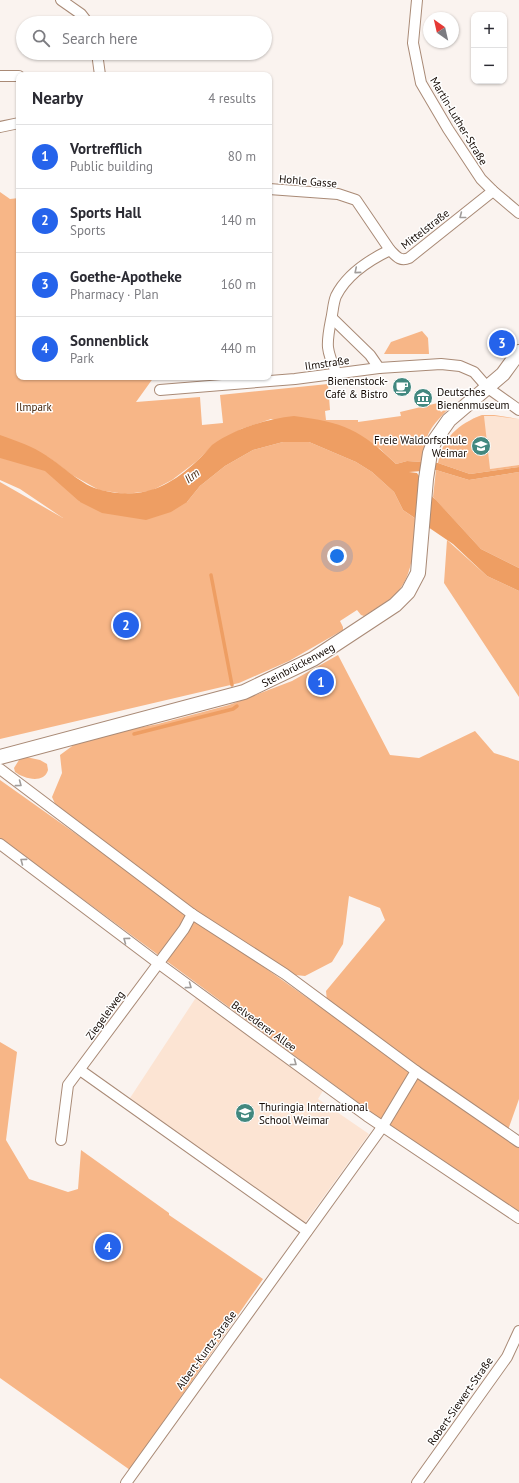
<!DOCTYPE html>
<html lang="en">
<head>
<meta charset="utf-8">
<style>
	body { margin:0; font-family:"PT Sans",sans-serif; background:#f7f7f7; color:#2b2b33 }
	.controls { position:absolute; right:12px; top:12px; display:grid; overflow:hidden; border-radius:8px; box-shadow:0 1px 3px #0004 }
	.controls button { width:36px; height:36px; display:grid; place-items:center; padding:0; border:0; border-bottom:1px solid #e1e1e2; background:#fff; color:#2b2b33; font:20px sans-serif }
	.compass { position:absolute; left:423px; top:12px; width:36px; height:36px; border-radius:50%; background:#fff; box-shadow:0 1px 3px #0004; rotate:326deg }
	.you { position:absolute; left:337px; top:556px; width:14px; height:14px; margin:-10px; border:3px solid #fff; border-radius:50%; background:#1a73e8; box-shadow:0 0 0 6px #1a73e833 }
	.badge { display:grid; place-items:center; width:26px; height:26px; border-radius:50%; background:#2563eb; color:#fff; font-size:13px; font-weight:700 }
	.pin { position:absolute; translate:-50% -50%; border:2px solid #fff; box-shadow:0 1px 4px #0006 }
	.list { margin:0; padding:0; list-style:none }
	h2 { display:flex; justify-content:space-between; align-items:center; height:52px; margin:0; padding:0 16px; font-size:17px }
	h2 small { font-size:13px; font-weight:400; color:#7c7c81 }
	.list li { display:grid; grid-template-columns:26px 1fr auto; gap:12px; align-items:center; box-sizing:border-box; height:64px; padding:0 16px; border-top:1px solid #e1e1e2 }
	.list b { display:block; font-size:15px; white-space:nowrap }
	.list p { margin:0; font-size:13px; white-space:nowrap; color:#7c7c81 }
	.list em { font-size:13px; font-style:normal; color:#7c7c81 }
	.icon { flex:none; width:22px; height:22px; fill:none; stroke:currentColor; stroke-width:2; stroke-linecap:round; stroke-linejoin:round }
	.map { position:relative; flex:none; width:519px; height:1483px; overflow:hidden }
	.search { position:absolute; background:#fff; box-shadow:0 1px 3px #0004; left:16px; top:16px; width:256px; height:44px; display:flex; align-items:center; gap:10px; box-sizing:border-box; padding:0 14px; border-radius:22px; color:#7c7c81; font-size:15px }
	.panel { position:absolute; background:#fff; box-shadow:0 1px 3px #0004; left:16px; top:72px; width:256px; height:308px; border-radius:8px }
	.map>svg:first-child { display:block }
	.built { fill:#fce4d3 }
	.green { fill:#f7b687 }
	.water { fill:#ee9e63 }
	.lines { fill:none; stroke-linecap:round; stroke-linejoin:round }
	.stream { stroke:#ee9e63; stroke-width:3.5 }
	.street-casing { stroke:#a98a76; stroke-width:12 }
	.secondary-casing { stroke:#a98a76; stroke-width:16 }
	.street { stroke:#fff; stroke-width:10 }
	.secondary { stroke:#fff; stroke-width:14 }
	.oneway { stroke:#a19d9b }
	.labels { text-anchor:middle; stroke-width:3; stroke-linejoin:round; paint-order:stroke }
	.street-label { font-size:11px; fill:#140a04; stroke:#fff }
	.poi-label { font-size:11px; fill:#140a04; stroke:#fff; text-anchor:end }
	.park-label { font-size:11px; fill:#44250b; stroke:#fff }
	.water-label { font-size:12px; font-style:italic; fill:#4b2b12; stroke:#fff }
</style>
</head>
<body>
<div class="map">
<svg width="519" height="1483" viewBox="0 0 519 1483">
	<rect width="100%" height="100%" fill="#faf3ef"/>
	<g class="built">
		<polygon points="482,415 494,415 519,419 519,465 490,469 441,450 452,434 474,418"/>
		<polygon points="197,996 324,1089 318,1099 369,1134 304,1224 130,1098"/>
	</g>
	<g class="green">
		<path d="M0,192L10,199L19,198V377H154L136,402L200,397L202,425L223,423L220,395L328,384L330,410L325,411L326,420H358V422L401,416L400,412L442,402L443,404L438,407L441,412L451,406C431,427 425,432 422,462L407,461L396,464L379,448L271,419L241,429L212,446L197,461L172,480L151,491L125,494L99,490L72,475L47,456L80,502H187L200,486L225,466L253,450L283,442H309L356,462L372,472L394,492L403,510L416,519C413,547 415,580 390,599C382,605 373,610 364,616L361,615L357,610L340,621L343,627V630L289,661L239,683L0,739V482L63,518L20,489L0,480Z"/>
		<polygon points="422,331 428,338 429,354 384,354 391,342"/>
		<path d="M482,415H494L519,419L495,416H484L490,469L519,465V467L470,474L438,463C443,438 458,424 482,415Z"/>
		<polygon points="436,470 469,480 519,472 519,568 481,549 433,497"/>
		<polygon points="447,540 487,576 519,591 519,697 444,583"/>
		<polygon points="338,655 390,755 419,758 475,731 494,753 519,761 519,1099 508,1130 327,1001 326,991 385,920 380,908 349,896 343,944 332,962 305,976 285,974 192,914 56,806 52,797 62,773 60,755 75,744 127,730 158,724 229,705 292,681"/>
		<path d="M26,757L40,760L47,764L48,770C44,784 24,779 15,772L14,768L19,760Z"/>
		<polygon points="0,780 519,1148 519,1213 379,1118 0,838"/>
		<polygon points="0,1042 17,1052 6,1140 29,1179 68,1192 78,1189 81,1150 169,1213 169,1215 263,1279 130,1470 0,1378"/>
	</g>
	<path class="water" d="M294,416C343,422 361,430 396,464L407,461L438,463L470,474L519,467V472L469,480L436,470L409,472L417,473C424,483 427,493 436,500L481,549L519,568V591L487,576L453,544L403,510L394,492L372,472L356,462L309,442H283L253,450L225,466L200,486L187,502L171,512L146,520L102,513L80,502L45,471L0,458V435C17,441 32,446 47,456C63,466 82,486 101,490C141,500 168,488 197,461C203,456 207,450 212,445C236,428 266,419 294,416Z"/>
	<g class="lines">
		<g class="stream">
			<polyline points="211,575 232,685"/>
			<polyline points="134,734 233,709 237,706"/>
		</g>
		<defs>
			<g id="street">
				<polyline points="61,0 81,14 88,23"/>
				<polyline points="417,0 413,43 421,83 448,129 481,179 493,191 519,213"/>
				<polyline points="97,53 100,75"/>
				<polyline points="0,76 19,76"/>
				<polyline points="0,127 19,123"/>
				<polyline points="269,189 338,194 356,200 390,250"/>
				<polyline points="332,318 370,355 379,368"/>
				<path d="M337,374C326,350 326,345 331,320C333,312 333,303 336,296C347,274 369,260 390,250C396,256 400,262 409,258L493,191"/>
				<polyline points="160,390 295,379 379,368 441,364 460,366 474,372 488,388 519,410"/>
				<polyline points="0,769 192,914 285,974 416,1071 519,1142"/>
				<polyline points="0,844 158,963 367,1116 519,1218"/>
				<polyline points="80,1070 307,1231"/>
				<polyline points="61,1140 68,1085 184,929 192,914"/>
				<polyline points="126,1483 383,1126 416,1071"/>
				<polyline points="417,1483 507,1357 519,1331"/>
			</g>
			<polyline id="secondary" points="0,757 244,692 313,659 395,605 408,592 418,573 426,479 430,453 435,440 449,420 503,374 519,352"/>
		</defs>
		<use href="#street" class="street-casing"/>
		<use href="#secondary" class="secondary-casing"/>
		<use href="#street" class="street"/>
		<use href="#secondary" class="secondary"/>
	</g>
	<defs><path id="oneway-chevron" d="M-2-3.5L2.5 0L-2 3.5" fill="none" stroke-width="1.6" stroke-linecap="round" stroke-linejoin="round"/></defs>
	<g class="oneway">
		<use href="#oneway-chevron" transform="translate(462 216) rotate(142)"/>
		<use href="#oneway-chevron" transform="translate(357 271) rotate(140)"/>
		<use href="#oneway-chevron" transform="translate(19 784) rotate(37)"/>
		<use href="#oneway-chevron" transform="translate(23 861) rotate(-143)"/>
		<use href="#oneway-chevron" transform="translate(126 940) rotate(-143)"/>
		<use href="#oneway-chevron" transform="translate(189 986) rotate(36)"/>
		<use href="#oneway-chevron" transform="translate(294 1063) rotate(36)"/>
	</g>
	<defs>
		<symbol id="cafe-disc" viewBox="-11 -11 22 22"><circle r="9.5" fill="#42887f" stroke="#fff"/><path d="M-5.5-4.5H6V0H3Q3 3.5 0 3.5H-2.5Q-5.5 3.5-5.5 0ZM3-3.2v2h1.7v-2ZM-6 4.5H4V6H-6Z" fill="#fff"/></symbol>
		<symbol id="museum-disc" viewBox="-11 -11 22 22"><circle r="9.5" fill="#42887f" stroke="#fff"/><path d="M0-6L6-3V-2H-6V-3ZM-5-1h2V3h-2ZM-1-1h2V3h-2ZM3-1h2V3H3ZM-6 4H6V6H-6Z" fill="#fff"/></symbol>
		<symbol id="school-disc" viewBox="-11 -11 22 22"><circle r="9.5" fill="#42887f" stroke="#fff"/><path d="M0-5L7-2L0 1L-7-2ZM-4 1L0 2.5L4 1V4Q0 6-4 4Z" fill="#fff"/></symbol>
	</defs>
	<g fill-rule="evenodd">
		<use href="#cafe-disc" x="391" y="376" width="22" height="22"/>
		<use href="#museum-disc" x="412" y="387" width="22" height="22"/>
		<use href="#school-disc" x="470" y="435" width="22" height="22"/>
		<use href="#school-disc" x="234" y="1102" width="22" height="22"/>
	</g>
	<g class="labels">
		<g class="street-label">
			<text transform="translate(459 121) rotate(59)" y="4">Martin-Luther-Straße</text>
			<text transform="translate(308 181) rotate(5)" y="4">Hohle Gasse</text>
			<text transform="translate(425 229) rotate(-38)" y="4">Mittelstraße</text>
			<text transform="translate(327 363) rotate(-8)" y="4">Ilmstraße</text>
			<text transform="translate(298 665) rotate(-28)" y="4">Steinbrückenweg</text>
			<text transform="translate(105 1015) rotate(-54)" y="4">Ziegeleiweg</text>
			<text transform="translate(264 1026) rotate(36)" y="4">Belvederer Allee</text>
			<text transform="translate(206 1350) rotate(-54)" y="4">Albert-Kuntz-Straße</text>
			<text transform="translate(460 1401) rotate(-55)" y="4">Robert-Siewert-Straße</text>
		</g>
		<g class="poi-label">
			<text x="388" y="385">Bienenstock-<tspan x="388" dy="13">Café &amp; Bistro</tspan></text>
			<text x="437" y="396" text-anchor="start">Deutsches<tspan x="437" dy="13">Bienenmuseum</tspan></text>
			<text x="467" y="444">Freie Waldorfschule<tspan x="467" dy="13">Weimar</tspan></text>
			<text x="259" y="1111" text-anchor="start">Thuringia International<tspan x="259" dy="13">School Weimar</tspan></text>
		</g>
		<g class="park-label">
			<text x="34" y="411">Ilmpark</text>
		</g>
		<g class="water-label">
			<text transform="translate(192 476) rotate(-37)" y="4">Ilm</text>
		</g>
	</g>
</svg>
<div class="controls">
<button>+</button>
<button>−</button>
</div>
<svg class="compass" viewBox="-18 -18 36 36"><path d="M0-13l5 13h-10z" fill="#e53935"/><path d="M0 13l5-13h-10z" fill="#7c7c81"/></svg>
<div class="you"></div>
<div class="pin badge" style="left:321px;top:682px">1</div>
<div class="pin badge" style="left:126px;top:625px">2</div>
<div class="pin badge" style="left:502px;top:343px">3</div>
<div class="pin badge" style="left:108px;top:1247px">4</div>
<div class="search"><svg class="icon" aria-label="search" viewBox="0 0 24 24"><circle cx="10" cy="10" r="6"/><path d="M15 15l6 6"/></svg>Search here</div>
<section class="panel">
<h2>Nearby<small>4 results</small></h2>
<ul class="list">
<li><span class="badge">1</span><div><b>Vortrefflich</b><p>Public building</p></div><em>80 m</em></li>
<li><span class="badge">2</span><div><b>Sports Hall</b><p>Sports</p></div><em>140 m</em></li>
<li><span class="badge">3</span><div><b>Goethe-Apotheke</b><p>Pharmacy · Plan</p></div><em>160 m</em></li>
<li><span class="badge">4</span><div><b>Sonnenblick</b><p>Park</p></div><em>440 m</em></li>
</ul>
</section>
</div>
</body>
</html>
